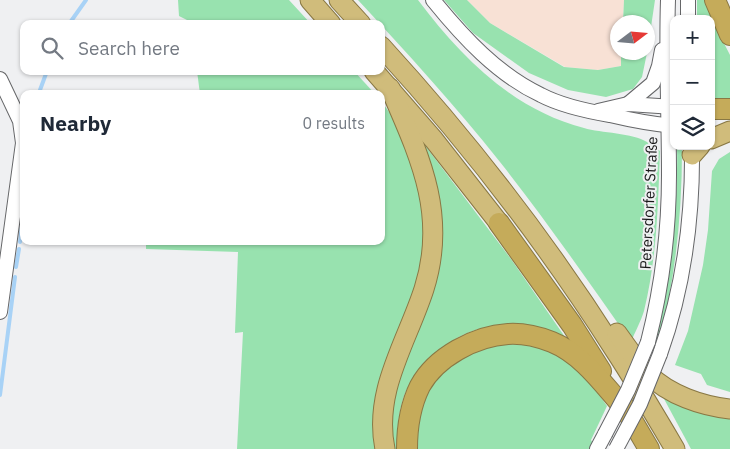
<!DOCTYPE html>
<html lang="en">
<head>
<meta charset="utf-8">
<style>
	body { margin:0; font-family:"IBM Plex Sans",sans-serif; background:#f2f2f3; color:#1f2937 }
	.controls { position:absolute; right:15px; top:15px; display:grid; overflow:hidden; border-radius:10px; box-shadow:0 1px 4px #0004 }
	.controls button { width:45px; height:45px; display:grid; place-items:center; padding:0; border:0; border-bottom:1px solid #e0e1e3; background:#fff; color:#1f2937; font:25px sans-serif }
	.compass { position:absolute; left:610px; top:15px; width:45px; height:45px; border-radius:50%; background:#fff; box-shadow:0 1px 4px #0004; rotate:74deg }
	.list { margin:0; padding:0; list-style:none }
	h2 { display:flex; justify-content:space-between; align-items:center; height:65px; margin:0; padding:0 20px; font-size:21px }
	h2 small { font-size:16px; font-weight:400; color:#747a83 }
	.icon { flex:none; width:28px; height:28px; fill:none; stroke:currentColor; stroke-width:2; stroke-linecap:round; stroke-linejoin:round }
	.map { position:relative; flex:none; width:730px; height:449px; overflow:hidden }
	.search { position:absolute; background:#fff; box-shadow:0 1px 4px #0004; left:20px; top:20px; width:365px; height:55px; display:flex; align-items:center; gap:12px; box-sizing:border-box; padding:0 18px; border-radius:10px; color:#747a83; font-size:19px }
	.panel { position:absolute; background:#fff; box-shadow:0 1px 4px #0004; left:20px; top:90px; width:365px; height:155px; border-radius:10px }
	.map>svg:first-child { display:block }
	.commercial { fill:#f8e1d5 }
	.green { fill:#98e2af }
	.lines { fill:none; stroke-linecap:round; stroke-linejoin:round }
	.stream { stroke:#a8d2f6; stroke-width:4 }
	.tertiary-casing { stroke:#656668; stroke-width:16 }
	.trunk-casing { stroke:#897844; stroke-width:21 }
	.motorway-casing { stroke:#897844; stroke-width:22 }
	.tertiary { stroke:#fff; stroke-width:14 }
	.trunk { stroke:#d0bc7b; stroke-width:19 }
	.motorway { stroke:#c5ab5a; stroke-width:20 }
	.tertiary-bridge-casing { stroke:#656668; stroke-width:16; stroke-linecap:butt }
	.tertiary-bridge { stroke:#fff; stroke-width:14 }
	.labels { text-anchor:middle; stroke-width:4; stroke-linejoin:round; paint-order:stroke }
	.street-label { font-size:15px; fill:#1a1a1b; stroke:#eff0f2 }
</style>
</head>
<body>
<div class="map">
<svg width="730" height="449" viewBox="0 0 730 449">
	<rect width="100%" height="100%" fill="#eff0f2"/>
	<polygon class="commercial" points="467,0 624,0 623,22 618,22 618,52 621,53 621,66 598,70 565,67 490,23"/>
	<g class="green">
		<polygon points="178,0 289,0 311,24 190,24 189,21 179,16"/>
		<path d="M358,0H418C461,57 513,110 584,128C601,133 633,133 647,142C652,144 656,148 660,151C658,204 657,258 644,311C641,321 635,332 631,342C588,281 546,220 500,162C455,105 406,52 358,0Z"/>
		<polygon points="444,0 467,0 490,23 564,67 598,70 621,66 621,53 647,53 642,77 633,89 606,97 568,90 529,73 473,33"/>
		<polygon points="624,0 655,0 648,47 648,22 623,22"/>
		<polygon points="697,0 705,0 712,20 730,55 730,102 711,102 711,19 697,19"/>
		<polygon points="197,71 354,71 375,94 200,94"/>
		<polygon points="381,101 401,128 417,165 428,229 417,289 382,372 375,412 375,449 237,449 243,332 235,333 238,252 146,249 146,241 381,241"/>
		<path d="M424,144L511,259L565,337C555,333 543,328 533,327C516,325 499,325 483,328C450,335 416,365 404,396C398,413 397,431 397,449H390L388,406L441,219L436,184Z"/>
		<path d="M677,149L682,150C682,217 675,283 657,349L654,346C661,322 665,298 668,273C674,232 678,191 677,149Z"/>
		<polygon points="730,152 730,392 707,385 701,374 675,365 688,331 703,265 708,230 712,171 719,159"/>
		<polygon points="501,342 527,343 554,350 586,376 607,406 591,440 594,445 589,449 415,449 420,404 430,384 449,363 473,348"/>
		<polygon points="665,392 730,413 730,449 691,449 663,397"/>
	</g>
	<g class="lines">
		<g class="stream">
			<polyline points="69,24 86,0"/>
			<polyline points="40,90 47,71"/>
			<polyline points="20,242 24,211"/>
			<polyline points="16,267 19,249"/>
			<polyline points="0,395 15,277"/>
		</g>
		<defs>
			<g id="tertiary">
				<path d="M433,0C463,37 498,75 541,95C562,106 586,111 610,115C631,120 652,124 674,126"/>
				<polyline points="688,19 688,0"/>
				<polyline points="0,79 20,121 23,143 0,312"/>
				<polyline points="628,104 653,83 659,66 662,50"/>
				<polyline points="598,111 628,104 674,107"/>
				<path d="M648,342C662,287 669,232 669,175C669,117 666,58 668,0"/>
				<path d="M660,354C684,287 693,217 692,146"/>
				<polyline points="597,449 605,434"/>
			</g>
			<g id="trunk">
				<polyline points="310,0 331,24"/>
				<polyline points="339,0 361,24"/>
				<path d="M381,46C467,140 546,242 614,349C635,381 655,415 675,449"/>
				<polyline points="374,71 434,140 499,223"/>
				<polyline points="711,139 730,131"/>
				<polyline points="692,155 700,146"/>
				<path d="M617,333C627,347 637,362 648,374C669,395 702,406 730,409"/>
				<path d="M385,449C373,391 407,342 424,289C448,214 419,155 390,88"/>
			</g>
			<g id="motorway">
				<polyline points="715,0 730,35"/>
				<polyline points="711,109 730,109"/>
				<polyline points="499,223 572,325 601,371"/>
				<polyline points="622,403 649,449"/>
				<path d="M407,449C407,427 410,406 420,386C436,357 475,336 508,334C523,333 539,337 552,342C584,355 605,387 627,411"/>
			</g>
		</defs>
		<use href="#tertiary" class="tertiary-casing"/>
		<use href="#trunk" class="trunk-casing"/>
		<use href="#motorway" class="motorway-casing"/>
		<use href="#tertiary" class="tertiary"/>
		<use href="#trunk" class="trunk"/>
		<use href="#motorway" class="motorway"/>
		<defs>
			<g id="tertiary-bridge">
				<polyline points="605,434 628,390 648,342"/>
				<polyline points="616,449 640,404 660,354"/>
			</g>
		</defs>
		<use href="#tertiary-bridge" class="tertiary-bridge-casing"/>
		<use href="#tertiary-bridge" class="tertiary-bridge"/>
	</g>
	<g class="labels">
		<g class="street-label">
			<text transform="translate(649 203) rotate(-87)" y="5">Petersdorfer Straße</text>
		</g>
	</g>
</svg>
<div class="controls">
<button>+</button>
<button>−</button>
<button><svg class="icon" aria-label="layers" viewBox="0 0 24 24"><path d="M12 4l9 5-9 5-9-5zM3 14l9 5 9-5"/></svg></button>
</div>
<svg class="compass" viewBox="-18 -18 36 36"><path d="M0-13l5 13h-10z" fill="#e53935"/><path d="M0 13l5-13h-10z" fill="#747a83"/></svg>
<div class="search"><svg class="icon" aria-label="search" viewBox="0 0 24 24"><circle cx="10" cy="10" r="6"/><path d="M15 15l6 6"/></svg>Search here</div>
<section class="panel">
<h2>Nearby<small>0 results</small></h2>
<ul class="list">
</ul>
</section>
</div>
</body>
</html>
